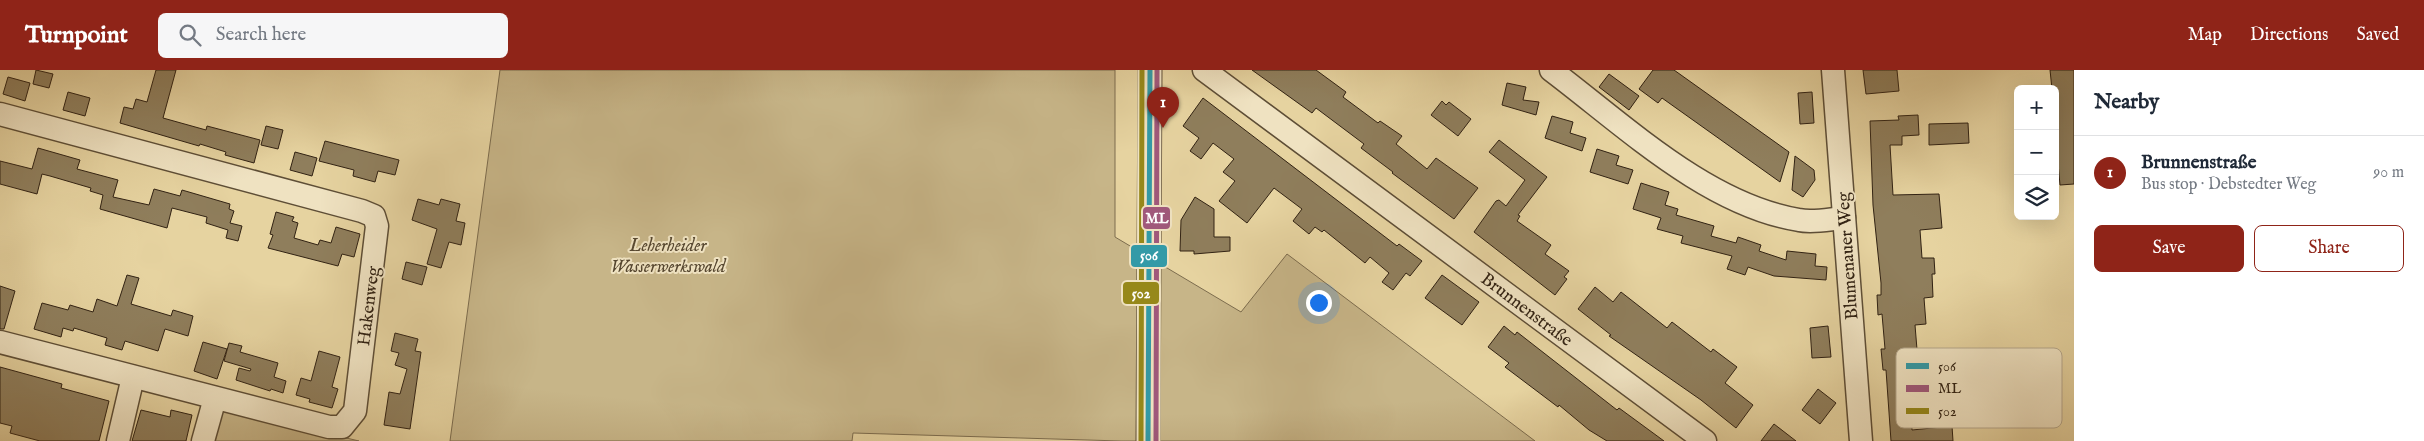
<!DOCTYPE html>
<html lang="en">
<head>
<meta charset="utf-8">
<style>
	body { margin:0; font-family:"IM FELL English",serif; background:#f6f6f7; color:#1f2937 }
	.controls { position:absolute; right:15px; top:15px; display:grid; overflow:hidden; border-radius:8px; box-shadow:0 5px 20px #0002 }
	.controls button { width:45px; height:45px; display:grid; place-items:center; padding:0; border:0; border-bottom:1px solid #e0e1e3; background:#fff; color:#1f2937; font:25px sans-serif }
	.you { position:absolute; left:1318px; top:232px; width:18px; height:18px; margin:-12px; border:4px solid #fff; border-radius:50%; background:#1a73e8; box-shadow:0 0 0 8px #1a73e833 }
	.badge { display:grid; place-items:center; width:32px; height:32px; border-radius:50%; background:#8f2418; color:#fff; font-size:16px; font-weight:700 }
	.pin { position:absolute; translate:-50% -41px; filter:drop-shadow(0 1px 2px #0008) }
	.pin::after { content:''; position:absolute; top:26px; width:18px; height:15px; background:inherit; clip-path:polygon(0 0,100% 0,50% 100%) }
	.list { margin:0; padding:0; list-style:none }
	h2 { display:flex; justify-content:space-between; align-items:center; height:65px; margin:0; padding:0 20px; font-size:21px }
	h2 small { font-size:16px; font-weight:400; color:#747a83 }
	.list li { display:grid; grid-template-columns:32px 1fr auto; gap:15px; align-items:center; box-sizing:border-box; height:75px; padding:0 20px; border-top:1px solid #e0e1e3 }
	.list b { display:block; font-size:19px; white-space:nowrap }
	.list p { margin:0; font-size:16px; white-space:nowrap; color:#747a83 }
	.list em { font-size:16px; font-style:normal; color:#747a83 }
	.actions { display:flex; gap:10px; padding:15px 20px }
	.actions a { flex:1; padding:11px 0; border:1px solid #8f2418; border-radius:8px; text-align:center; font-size:18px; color:#8f2418 }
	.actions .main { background:#8f2418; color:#fff }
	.icon { flex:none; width:28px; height:28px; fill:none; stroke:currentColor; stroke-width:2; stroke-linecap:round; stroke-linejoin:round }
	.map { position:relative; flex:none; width:2074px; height:371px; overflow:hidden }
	header { display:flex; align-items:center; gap:30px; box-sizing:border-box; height:70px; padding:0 25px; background:#8f2418; color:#fff }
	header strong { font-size:24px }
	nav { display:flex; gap:28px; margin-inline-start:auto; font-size:18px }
	.search { width:350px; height:45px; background:#f6f6f7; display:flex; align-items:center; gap:12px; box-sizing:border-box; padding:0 18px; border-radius:8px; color:#747a83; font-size:19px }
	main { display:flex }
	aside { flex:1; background:#fff }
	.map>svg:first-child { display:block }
	.green { fill:#c7b588; stroke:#7c6c4e }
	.building { fill:#8f7e5c; stroke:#312213 }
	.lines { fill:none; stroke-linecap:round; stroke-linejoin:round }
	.minor-casing { stroke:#5e4e36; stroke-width:25 }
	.minor { stroke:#efe2c1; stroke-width:22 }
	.bus-1-casing { stroke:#efe2c1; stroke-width:9 }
	.bus-2-casing { stroke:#efe2c1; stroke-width:9 }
	.bus-3-casing { stroke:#efe2c1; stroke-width:9 }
	.bus-1 { stroke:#339aa7; stroke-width:5 }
	.bus-2 { stroke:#a0587b; stroke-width:5 }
	.bus-3 { stroke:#96881a; stroke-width:5 }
	.labels { text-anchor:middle; stroke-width:4; stroke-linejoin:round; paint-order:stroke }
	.park-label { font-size:18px; font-style:italic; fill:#564730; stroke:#efe2c1 }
	.street-label { font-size:18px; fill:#312213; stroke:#efe2c1 }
	.key { fill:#efe2c1; stroke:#b6a88d; stroke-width:1 }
	.key-label { font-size:14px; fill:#312213 }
	.line-badge { stroke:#efe2c1; stroke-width:2 }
	.badge-label { font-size:14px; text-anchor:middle; font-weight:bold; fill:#fff }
</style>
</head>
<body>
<header>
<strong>Turnpoint</strong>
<div class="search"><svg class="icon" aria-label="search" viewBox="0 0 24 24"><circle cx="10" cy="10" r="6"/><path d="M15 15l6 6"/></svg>Search here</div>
<nav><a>Map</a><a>Directions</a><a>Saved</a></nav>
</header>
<main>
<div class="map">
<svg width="2074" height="371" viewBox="0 0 2074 371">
	<rect width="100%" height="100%" fill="#e6d3a0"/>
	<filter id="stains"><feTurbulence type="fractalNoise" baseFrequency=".004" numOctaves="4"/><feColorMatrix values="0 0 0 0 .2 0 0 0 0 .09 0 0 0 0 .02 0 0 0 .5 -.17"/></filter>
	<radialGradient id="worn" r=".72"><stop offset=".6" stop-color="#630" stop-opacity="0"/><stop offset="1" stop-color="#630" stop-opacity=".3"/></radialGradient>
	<g class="green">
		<polygon points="500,0 1115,0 1115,167 1241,242 1287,184 1535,371 1121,371 853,363 852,371 450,371"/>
		<polygon points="221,338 359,371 212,371"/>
	</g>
	<g class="building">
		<polygon points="36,0 53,4 49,18 33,14"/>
		<polygon points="156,0 176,0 163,48 206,60 207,56 260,70 254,93 225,85 226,82 200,74 199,76 120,53 124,37 133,39 136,29 147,32"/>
		<polygon points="1252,0 1316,0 1346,22 1343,27 1378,53 1380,51 1402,66 1396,74 1427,99 1436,88 1478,118 1454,149 1392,103 1393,102 1361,78 1364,74 1316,38 1312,43"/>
		<polygon points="1653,0 1674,0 1789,82 1780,112 1662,28 1658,33 1639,19"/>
		<polygon points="1863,0 1897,0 1899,21 1866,24"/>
		<polygon points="2050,0 2074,0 2074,114 2060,115 2056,71 2055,19 2052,19"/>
		<polygon points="1609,4 1639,26 1629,40 1599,17"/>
		<polygon points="8,7 30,13 25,31 3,24"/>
		<polygon points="1507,13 1526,17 1523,30 1539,32 1536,45 1502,35"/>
		<polygon points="68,22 90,28 85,46 63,40"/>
		<polygon points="1812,22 1814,53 1800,54 1798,23"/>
		<polygon points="1203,28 1397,176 1399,174 1422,191 1410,206 1406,203 1393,220 1382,212 1389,203 1370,187 1365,193 1324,160 1322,162 1315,157 1309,164 1293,151 1302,139 1274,118 1247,153 1219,131 1235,111 1223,102 1234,89 1213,73 1201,89 1190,81 1199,68 1183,56"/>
		<polygon points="1442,31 1446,35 1449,32 1471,49 1458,66 1431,45"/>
		<polygon points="1918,45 1919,65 1902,66 1902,75 1890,75 1893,125 1939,124 1942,158 1920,160 1922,188 1934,188 1935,204 1932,204 1933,227 1924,228 1926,254 1915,255 1919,304 1912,305 1915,334 1911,334 1912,360 1952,356 1953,371 1891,371 1886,300 1883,300 1881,279 1885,279 1882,244 1878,245 1877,225 1881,225 1881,213 1873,135 1870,51 1899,50 1898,46"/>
		<polygon points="1552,46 1573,52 1570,63 1586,68 1582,81 1545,68"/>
		<polygon points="1968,53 1969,73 1929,75 1929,54"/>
		<polygon points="266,56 283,60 278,79 261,75"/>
		<polygon points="1499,70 1547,107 1518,145 1520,146 1517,151 1551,175 1545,184 1569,201 1564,207 1567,209 1555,225 1474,162 1496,131 1499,130 1506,136 1525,110 1489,82"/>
		<polygon points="325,71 399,90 395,105 378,101 375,112 353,106 354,100 319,91"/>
		<polygon points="38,78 80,90 77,99 118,110 113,127 149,135 154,119 180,126 182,120 230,134 229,139 234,141 230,153 242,156 238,171 226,168 228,160 206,153 207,147 172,138 167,158 100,139 103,125 90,121 91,118 50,106 42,104 37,124 0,114 0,91 32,99"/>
		<polygon points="1597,79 1619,86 1616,95 1633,100 1628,114 1590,102"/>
		<polygon points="295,82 317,88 312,106 290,100"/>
		<polygon points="1795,86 1814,100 1815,110 1803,127 1792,120"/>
		<polygon points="1641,113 1669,122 1665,135 1678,139 1676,145 1714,156 1711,166 1736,173 1738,167 1761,175 1759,181 1786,190 1787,181 1816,184 1815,196 1827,197 1826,210 1774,206 1748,197 1745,205 1727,199 1732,186 1681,173 1683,166 1657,159 1661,148 1633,139"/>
		<polygon points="1195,127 1214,139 1214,167 1230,167 1230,181 1194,184 1194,181 1180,181 1181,150"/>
		<polygon points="418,129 439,135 441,129 460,134 456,151 465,153 461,175 449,172 441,198 427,194 437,159 412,150"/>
		<polygon points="276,142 294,147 292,151 298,153 294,168 318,175 320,170 331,173 336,157 360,164 354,187 342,184 338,196 268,178 273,165 270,164"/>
		<polygon points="406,192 427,197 422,215 402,209"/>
		<polygon points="127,205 139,208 131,234 171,246 173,240 193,246 188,266 165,259 158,281 125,271 122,280 105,275 107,268 74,258 73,261 63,258 61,267 34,259 42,233 68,240 70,235 93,242 97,229 117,236"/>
		<polygon points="1442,205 1479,232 1462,255 1425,228"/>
		<polygon points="0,216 15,221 4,259 0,259"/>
		<polygon points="1595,217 1613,232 1621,222 1667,258 1672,252 1711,282 1713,279 1737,297 1725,313 1753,335 1736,358 1701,330 1609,266 1611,265 1578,239"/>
		<polygon points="1504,256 1515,265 1517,262 1617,340 1619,338 1664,371 1607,371 1589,360 1559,335 1558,337 1505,297 1509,293 1488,277"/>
		<polygon points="1828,256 1831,287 1812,288 1810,258"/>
		<polygon points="395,263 418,269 415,281 421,282 410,359 384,355 389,322 400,324 407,299 395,295 399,283 391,281"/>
		<polygon points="203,272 227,279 217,309 194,301"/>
		<polygon points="229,273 242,276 240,282 278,293 274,307 286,311 283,323 271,319 270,321 236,310 239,298 250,301 251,299 224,291"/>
		<polygon points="319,281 340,287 332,317 338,319 332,338 309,332 310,329 296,325 301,308 311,311"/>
		<polygon points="0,297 62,314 61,318 109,331 99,371 40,371 10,363 12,356 0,353"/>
		<polygon points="1818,319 1836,333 1820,354 1802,340"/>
		<polygon points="141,340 170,347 171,340 192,345 186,371 132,371"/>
		<polygon points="1774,354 1796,371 1761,371"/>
	</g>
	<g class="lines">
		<defs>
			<g id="minor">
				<polyline points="1204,0 1705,371"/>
				<path d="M1551,0C1624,55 1707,135 1799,150C1813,153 1830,149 1844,148"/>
				<polyline points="1833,0 1861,371"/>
				<polyline points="0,44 362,141 374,146 377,156 355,341 342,357 329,357 0,272"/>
				<polyline points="118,371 133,307"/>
				<polyline points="203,371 215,328"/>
				<polyline points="1148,371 1150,0"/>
			</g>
		</defs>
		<use href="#minor" class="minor-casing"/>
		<use href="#minor" class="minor"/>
		<defs>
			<polyline id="bus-1" points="1148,371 1150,0"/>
			<polyline id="bus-2" points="1156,371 1157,0"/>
			<polyline id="bus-3" points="1141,371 1142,0"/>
		</defs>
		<use href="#bus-1" class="bus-1-casing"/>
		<use href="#bus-2" class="bus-2-casing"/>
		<use href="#bus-3" class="bus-3-casing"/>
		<use href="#bus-1" class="bus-1"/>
		<use href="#bus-2" class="bus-2"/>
		<use href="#bus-3" class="bus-3"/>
	</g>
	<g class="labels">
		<g class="park-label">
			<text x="668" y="181">Leherheider<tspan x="668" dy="21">Wasserwerkswald</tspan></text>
		</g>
		<g class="street-label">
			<text transform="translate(1847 186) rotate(-94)" y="6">Blumenauer Weg</text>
			<text transform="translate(368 236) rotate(-83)" y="6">Hakenweg</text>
			<text transform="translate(1527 239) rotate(37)" y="6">Brunnenstraße</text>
		</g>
	</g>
	<rect x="1896" y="278" width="166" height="80" rx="8" class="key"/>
	<rect x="1906" y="293" width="23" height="6" fill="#339aa7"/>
	<rect x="1906" y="315" width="23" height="7" fill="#a0587b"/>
	<rect x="1906" y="338" width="23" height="6" fill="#96881a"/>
	<g class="key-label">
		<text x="1938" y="301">506</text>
		<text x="1938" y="323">ML</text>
		<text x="1938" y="346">502</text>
	</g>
	<g class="line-badge">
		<rect x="1142" y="136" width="29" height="24" rx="5" fill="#a0587b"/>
		<rect x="1130" y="174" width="38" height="24" rx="5" fill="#339aa7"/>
		<rect x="1122" y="211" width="38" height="24" rx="5" fill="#96881a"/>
	</g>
	<g class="badge-label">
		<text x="1157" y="153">ML</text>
		<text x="1149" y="190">506</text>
		<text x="1141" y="228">502</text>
	</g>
	<rect width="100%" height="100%" filter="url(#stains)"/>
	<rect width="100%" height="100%" fill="url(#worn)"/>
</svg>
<div class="controls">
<button>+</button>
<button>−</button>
<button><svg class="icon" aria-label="layers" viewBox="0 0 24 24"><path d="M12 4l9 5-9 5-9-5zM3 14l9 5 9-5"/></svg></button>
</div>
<div class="you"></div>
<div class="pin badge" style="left:1163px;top:58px">1</div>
</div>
<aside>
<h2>Nearby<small></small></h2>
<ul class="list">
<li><span class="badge">1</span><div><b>Brunnenstraße</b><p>Bus stop · Debstedter Weg</p></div><em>90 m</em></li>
</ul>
<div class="actions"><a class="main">Save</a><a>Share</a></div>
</aside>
</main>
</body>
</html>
